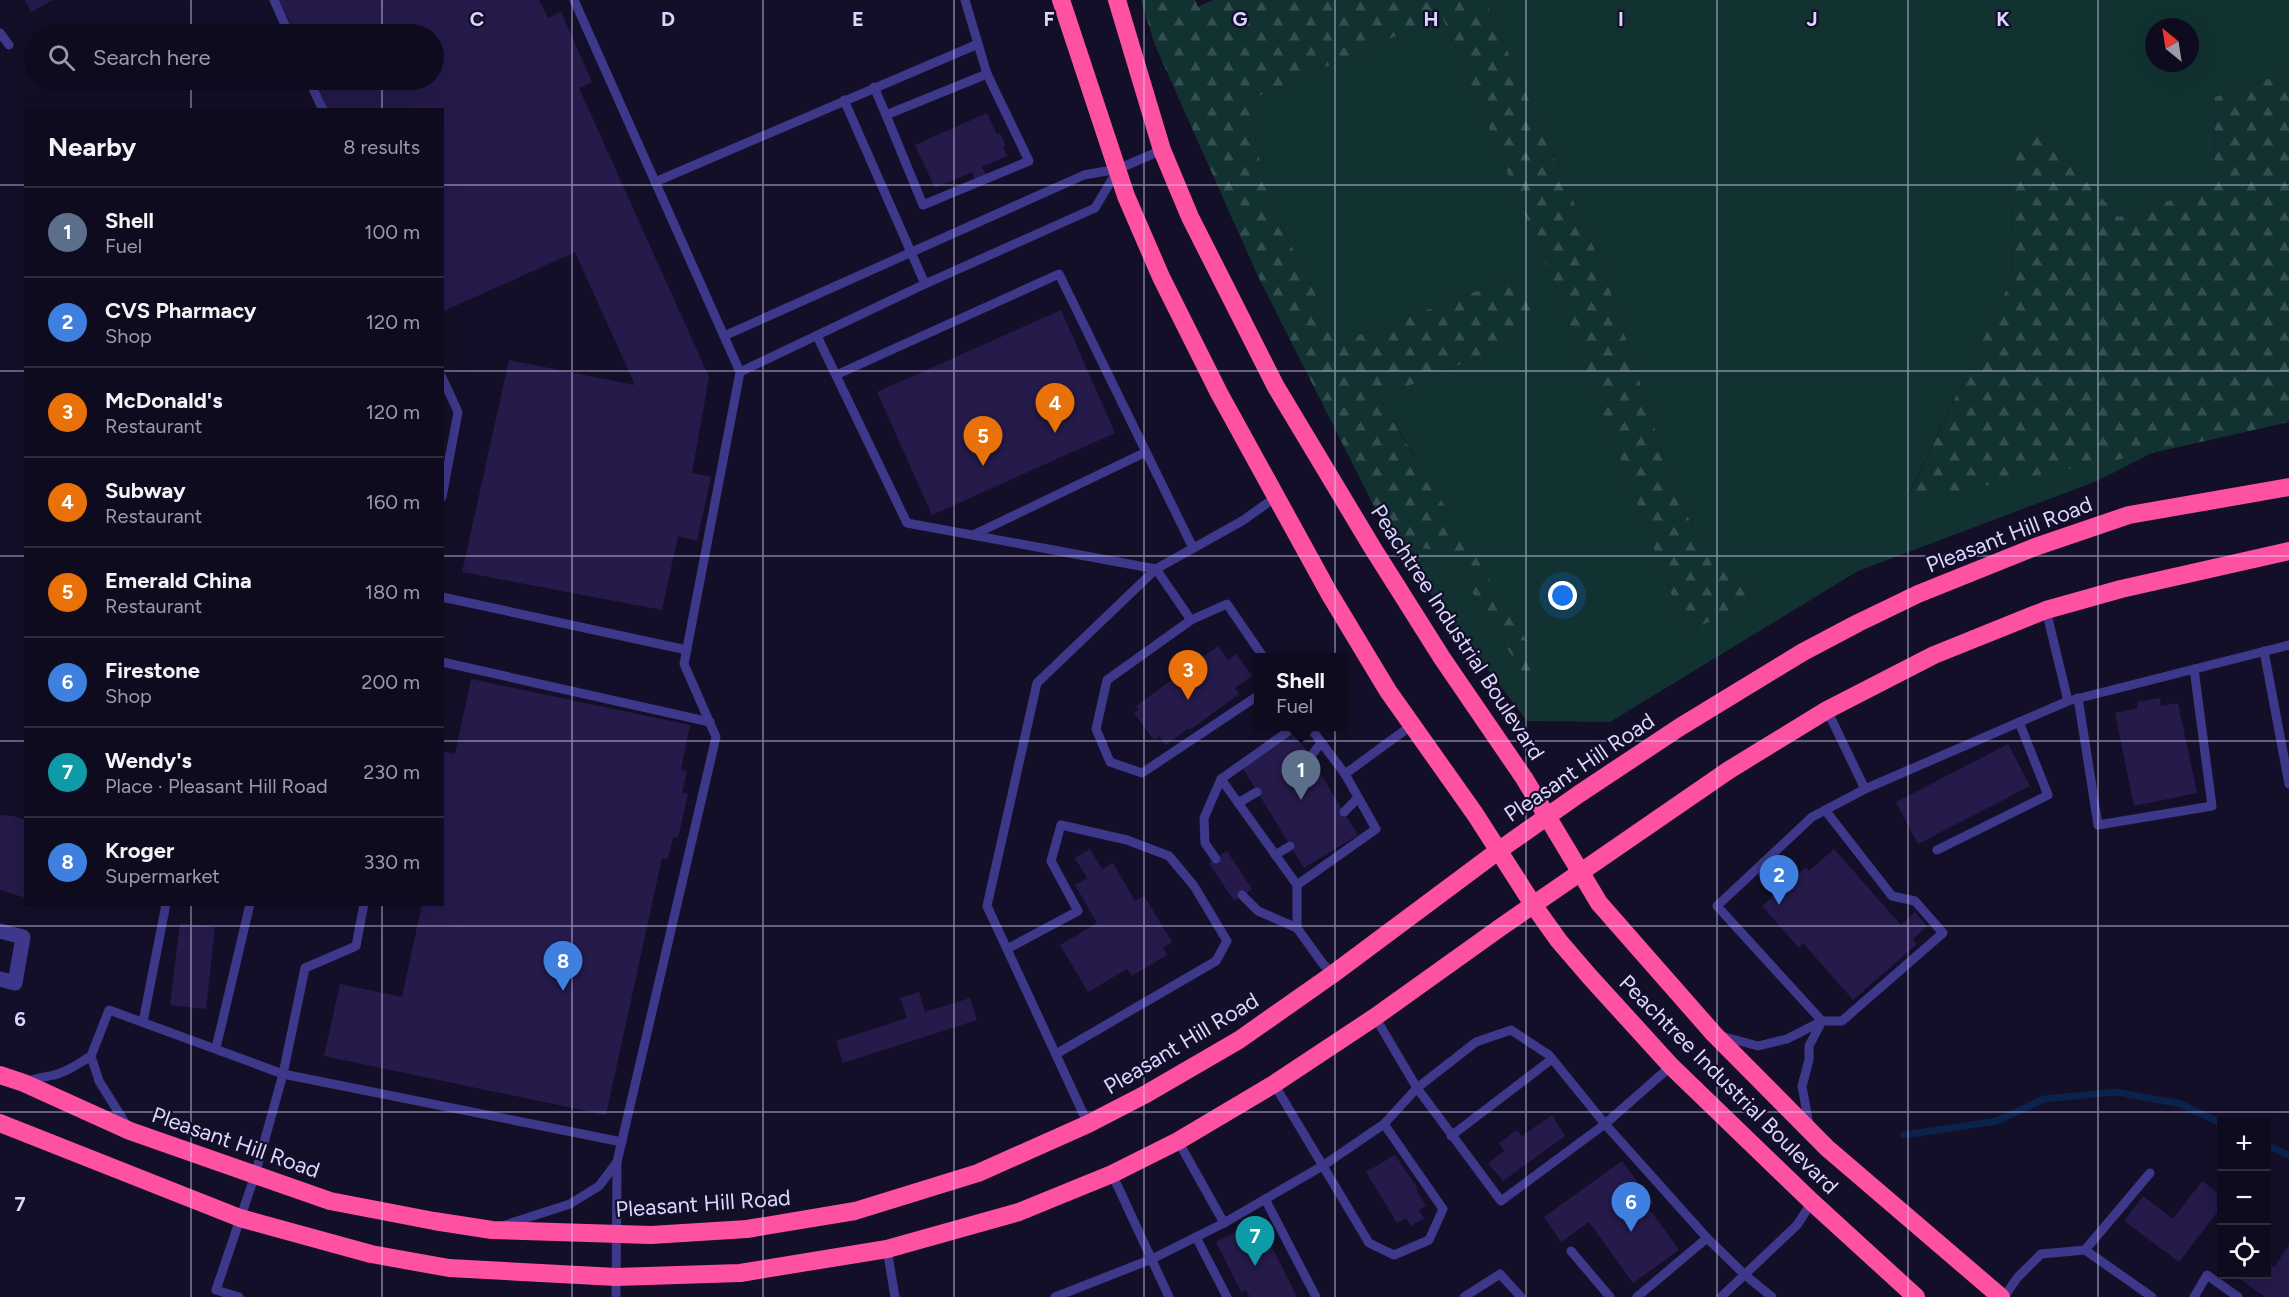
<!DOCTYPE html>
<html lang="en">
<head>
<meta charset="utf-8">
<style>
	body { margin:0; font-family:Figtree,sans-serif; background:#181427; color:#f1f3f6 }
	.controls { position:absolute; right:18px; bottom:18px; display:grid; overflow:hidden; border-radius:0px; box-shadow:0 6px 24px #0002 }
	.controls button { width:54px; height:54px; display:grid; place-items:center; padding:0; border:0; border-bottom:2px solid #2f2b3c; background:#0f0b1e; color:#f1f3f6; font:30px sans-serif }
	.compass { position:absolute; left:2145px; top:18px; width:54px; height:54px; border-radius:50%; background:#0f0b1e; box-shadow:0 6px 24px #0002; rotate:330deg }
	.you { position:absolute; left:1563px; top:596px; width:21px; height:21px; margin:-15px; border:4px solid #fff; border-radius:50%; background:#1a73e8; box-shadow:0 0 0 9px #1a73e833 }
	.badge { display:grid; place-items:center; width:39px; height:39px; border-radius:50%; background:#02e3ff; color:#fff; font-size:20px; font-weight:700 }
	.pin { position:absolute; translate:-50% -50px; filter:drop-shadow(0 2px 3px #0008) }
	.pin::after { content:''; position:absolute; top:32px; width:21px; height:18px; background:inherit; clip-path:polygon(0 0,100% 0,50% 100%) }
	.popup { position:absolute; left:1254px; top:653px; width:93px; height:78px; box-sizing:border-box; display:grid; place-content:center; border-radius:0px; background:#0f0b1e; filter:drop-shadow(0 2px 4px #0005); font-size:20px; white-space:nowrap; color:#9b9ba4 }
	.popup b { font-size:22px; color:#f1f3f6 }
	.popup::after { content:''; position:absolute; left:50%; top:100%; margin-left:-12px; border:12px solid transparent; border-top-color:#0f0b1e }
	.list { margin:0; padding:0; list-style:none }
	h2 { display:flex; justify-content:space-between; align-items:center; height:78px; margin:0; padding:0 24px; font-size:26px }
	h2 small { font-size:20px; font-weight:400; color:#9b9ba4 }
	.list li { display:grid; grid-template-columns:39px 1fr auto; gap:18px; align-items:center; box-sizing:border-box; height:90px; padding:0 24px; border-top:2px solid #2f2b3c }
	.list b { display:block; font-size:22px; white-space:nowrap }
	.list p { margin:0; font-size:20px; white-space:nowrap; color:#9b9ba4 }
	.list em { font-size:20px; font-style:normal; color:#9b9ba4 }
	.icon { flex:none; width:33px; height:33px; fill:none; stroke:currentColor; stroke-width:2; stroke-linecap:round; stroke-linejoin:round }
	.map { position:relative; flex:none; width:2289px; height:1297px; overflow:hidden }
	.search { position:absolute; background:#0f0b1e; box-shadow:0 6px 24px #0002; left:24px; top:24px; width:420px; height:66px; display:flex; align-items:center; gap:15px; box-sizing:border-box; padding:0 21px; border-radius:33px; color:#9b9ba4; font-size:22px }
	.panel { position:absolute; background:#0f0b1e; box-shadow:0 6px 24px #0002; left:24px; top:108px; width:420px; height:798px; border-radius:0px }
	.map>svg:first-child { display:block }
	.grass { fill:#123232; fill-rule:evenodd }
	.forest { fill:url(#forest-firs) }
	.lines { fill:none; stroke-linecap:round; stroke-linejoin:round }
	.stream { stroke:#0b224c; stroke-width:7 }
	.building { fill:#251a4a }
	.lane { stroke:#3d3889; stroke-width:9 }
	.street { stroke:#3d3889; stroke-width:15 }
	.highway { stroke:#ff51a2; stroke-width:18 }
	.grid { fill:none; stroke:#dbd6ff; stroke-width:1.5; stroke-opacity:0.55 }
	.labels { text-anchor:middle; stroke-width:4.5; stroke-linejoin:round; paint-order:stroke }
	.street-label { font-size:22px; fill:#dbd6ff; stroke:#140f28 }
	.grid-label { font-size:20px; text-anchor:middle; font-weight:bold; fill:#dbd6ff; stroke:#140f28; stroke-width:4.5; stroke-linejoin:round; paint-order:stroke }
</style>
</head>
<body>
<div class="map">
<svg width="2289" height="1297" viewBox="0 0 2289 1297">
	<defs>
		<pattern id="forest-firs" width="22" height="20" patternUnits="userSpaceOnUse" patternTransform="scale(1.5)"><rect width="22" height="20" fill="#123232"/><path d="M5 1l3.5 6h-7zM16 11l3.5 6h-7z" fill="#344f51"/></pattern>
	</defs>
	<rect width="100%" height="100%" fill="#140f28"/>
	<path class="grass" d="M1485,0H2289V72L2215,97L2214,186L2119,217L2037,128L2010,161L2013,276L1906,500L2152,453L2097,481L1858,571L1610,722L1527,721L1393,544L1447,552L1537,696L1413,453L1379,398L1519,340L1515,277L1340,342L1269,202L1247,101L1442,16L1551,277L1686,633L1760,597L1705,549L1676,495L1604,271ZM2154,27H2190V63H2154Z"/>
	<g class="forest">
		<polygon points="1141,0 1195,0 1198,7 1213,0 1485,0 1604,271 1676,495 1705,549 1760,597 1686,633 1551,277 1442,16 1247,101 1269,202 1340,342 1515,277 1533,302 1519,340 1379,398 1531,648 1538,698 1447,552 1393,544 1257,274 1155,45"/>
		<polygon points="2289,72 2289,422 2152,453 1906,501 2013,276 2010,161 2037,127 2119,217 2214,186 2215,97"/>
	</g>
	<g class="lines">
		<g class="stream">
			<polyline points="1904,1135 1997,1121 2044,1099 2116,1092 2181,1104 2222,1124"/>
			<polyline points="2266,1145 2289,1155"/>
		</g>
	</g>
	<g class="building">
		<polygon points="25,0 53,0 31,12"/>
		<polygon points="279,0 539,0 548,18 561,12 592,82 579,88 709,377 692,473 711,477 697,541 678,536 662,610 462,572 509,360 635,385 575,252 442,312 442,110 328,110 315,80 434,80 434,34 295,34"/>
		<polygon points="987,113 997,135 1000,133 1006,146 1003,147 1007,156 982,167 986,175 975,180 972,172 935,188 915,145"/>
		<polygon points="1061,310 1115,433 932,515 877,392"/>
		<polygon points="1218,646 1228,660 1236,654 1252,676 1235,688 1239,694 1190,730 1189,728 1166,745 1159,736 1154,740 1134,713 1139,709 1136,706"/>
		<polygon points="471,679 690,725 681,770 687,771 682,793 688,794 678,838 673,837 668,859 662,858 606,1115 324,1056 340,984 402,997 422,904 442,904 442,751 455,754"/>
		<polygon points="2160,698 2161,706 2178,703 2197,793 2134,806 2115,713 2138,708 2137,702"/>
		<polygon points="1296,734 1358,835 1304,868 1242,767"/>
		<polygon points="2008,744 2030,786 1918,844 1896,802"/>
		<polygon points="0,815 13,816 26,820 26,898 0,890"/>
		<polygon points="1090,849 1102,869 1113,863 1135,901 1144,896 1172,942 1163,948 1167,955 1132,976 1127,969 1088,992 1060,945 1097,923 1075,885 1087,878 1075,858"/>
		<polygon points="1834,849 1901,925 1915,912 1927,926 1913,939 1917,944 1853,1000 1803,943 1799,948 1762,906 1806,867 1809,871"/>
		<polygon points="1227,851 1252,889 1234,901 1209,863"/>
		<polygon points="180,923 215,927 206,1009 170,1005"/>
		<polygon points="919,992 925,1012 970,998 977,1020 843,1063 836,1041 907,1018 900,998"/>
		<polygon points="1552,1115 1565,1136 1503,1181 1488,1163 1504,1151 1499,1143 1517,1130 1522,1136"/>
		<polygon points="1395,1155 1418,1189 1416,1190 1426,1206 1419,1210 1424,1218 1411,1226 1406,1218 1397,1223 1366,1172"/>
		<polygon points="1622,1161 1653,1203 1648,1207 1679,1250 1633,1283 1589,1222 1561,1242 1544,1217"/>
		<polygon points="2202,1181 2222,1196 2222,1206 2179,1262 2124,1221 2143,1196 2173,1219"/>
		<polygon points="1256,1222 1259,1228 1262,1227 1297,1297 1250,1297 1246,1290 1241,1292 1216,1242"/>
		<polygon points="2289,1245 2289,1297 2265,1297 2233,1274 2266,1274 2266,1262 2274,1267"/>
	</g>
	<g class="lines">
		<g class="lane">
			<polyline points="274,0 289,34"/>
			<polyline points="574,0 740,372 684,664 716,737 617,1162 616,1297"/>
			<polyline points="0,33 9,45"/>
			<polyline points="309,80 323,110"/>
			<polyline points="874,87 886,115 987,74 965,0"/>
			<polyline points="844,100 925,284"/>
			<polyline points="886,115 923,205 1029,161 987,74"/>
			<polyline points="655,182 978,44"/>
			<polyline points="724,336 1084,175 1118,169 1162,150"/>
			<polyline points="817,336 907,523 1156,569 1242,521 1276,497"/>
			<polyline points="740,372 925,284 1095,208 1117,171"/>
			<polyline points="836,375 1059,274 1193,548"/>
			<polyline points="442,377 458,412 442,497"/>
			<polyline points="973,535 1146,452"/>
			<polyline points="442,597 687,650"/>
			<polyline points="2046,610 2068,701"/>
			<polyline points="2264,651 2289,784"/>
			<polyline points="442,662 710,722"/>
			<polyline points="1259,695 1142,773 1110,762 1096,729 1107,680 1191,620 1227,604 1264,658"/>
			<polyline points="2078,698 2098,825 2212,806 2194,669"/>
			<polyline points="1296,726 1221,779 1297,885 1376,829 1345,774 1309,726"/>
			<polyline points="1310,757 1321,743"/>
			<polyline points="1345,774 1412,725"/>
			<polyline points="1865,789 2068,701 2289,645"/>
			<polyline points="1238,803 1257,792"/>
			<polyline points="1344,812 1358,798"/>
			<polyline points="1937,850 2048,795 2019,722"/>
			<polyline points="1275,855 1290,846"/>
			<polyline points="1216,859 1205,843 1204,818 1221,779"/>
			<polyline points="1297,885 1297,928 1323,964 1333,974"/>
			<polyline points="1242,895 1258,911 1297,928"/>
			<polyline points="364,904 356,946 305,968 283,1074 622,1142"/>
			<polyline points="1007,949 1078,911 1051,861 1061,825 1127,840 1169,856 1194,886 1227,941 1216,961 1056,1054"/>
			<polyline points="1822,1021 1717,906 1812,817 1865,789 1827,710"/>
			<polyline points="143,1022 166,904"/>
			<polygon points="1511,1030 1549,1055 1605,1124 1501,1201 1417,1088 1476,1042"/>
			<polyline points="1721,1036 1758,1046 1787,1039 1822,1021 1842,1021 1943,933 1915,901 1892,896 1825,810"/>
			<polyline points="216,1048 250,904"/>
			<polyline points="91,1056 109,1010 283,1074 255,1175 216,1290 239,1297"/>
			<path d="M25,1083C35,1077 43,1078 54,1075C68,1072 79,1063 91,1056L99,1081L129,1129"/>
			<polyline points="1274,1084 1369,1243 1394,1255 1429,1240 1443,1209 1384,1124"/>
			<polyline points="1088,1124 987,906 1037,683 1156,569 1191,620"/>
			<polyline points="1809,1125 1802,1086 1809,1060 1809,1046 1822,1021"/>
			<polyline points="1451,1136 1552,1059"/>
			<polyline points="1178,1141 1224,1223"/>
			<polyline points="1112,1174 1169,1297"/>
			<polyline points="1265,1199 1316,1297"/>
			<polyline points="505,1225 570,1204 599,1186 617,1162"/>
			<polyline points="1196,1237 1227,1297"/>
			<polyline points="1707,1238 1745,1275 1772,1297"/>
			<polyline points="887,1249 895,1297"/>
			<polyline points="2085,1250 2150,1173"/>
			<polyline points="1571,1251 1610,1297"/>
			<polyline points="1055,1297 1152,1259 1224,1223 1324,1165 1384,1124 1417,1088 1375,1017"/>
			<polyline points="1464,1297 1500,1274 1521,1297"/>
			<polyline points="1637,1297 1707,1238 1605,1124 1671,1066"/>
			<polyline points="1721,1297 1797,1225 1812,1202"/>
			<polyline points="2004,1297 2017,1278 2041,1254 2085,1250 2152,1297"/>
			<polyline points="2194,1297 2207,1275 2238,1297"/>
		</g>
		<polyline class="street" points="0,931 23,937 15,983 0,979"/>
		<g class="highway">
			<polyline points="1061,0 1126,196 1161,277 1219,393 1329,593 1388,691 1475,814 1534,906 1559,941 1590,977 1671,1066 1812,1202 1916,1297"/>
			<polyline points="1117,0 1162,150 1190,217 1276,387 1372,547 1442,658 1524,778 1599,903 1714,1034 1827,1148 2001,1297"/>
			<polyline points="0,1075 24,1083 130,1131 330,1201 434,1221 492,1230 651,1235 747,1229 855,1211 978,1173 1088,1124 1146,1094 1239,1040 1333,974 1498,851 1579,794 1680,727 1803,652 1858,623 1918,594 2035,547 2129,515 2289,487"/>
			<polyline points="0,1123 240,1218 371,1254 449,1268 616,1277 740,1273 887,1249 1019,1212 1112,1174 1178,1141 1274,1084 1375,1017 1501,927 1729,770 1827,710 1934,655 2046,610 2121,589 2289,551"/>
		</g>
	</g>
	<path class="grid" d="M191,0V34M382,0V34M572,0V1297M763,0V1297M954,0V1297M1144,0V1297M1335,0V1297M1526,0V1297M1717,0V1297M1908,0V1297M2098,0V1297M191,80V110M382,80V110M0,185H26M442,185H2289M0,371H26M442,371H2289M0,556H26M442,556H2289M0,741H26M442,741H2289M191,904V1297M382,904V1297M0,926H2289M0,1112H2289"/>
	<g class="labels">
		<g class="street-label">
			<text transform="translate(2009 534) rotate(-21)" y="8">Pleasant Hill Road</text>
			<text transform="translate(1458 632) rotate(57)" y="8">Peachtree Industrial Boulevard</text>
			<text transform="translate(1579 767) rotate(-34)" y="8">Pleasant Hill Road</text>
			<text transform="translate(1181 1043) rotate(-31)" y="8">Pleasant Hill Road</text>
			<text transform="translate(1729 1084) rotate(45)" y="8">Peachtree Industrial Boulevard</text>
			<text transform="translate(236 1142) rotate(19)" y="8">Pleasant Hill Road</text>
			<text transform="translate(703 1203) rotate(-4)" y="8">Pleasant Hill Road</text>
		</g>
	</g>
	<g class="grid-label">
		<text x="477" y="26">C</text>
		<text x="668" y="26">D</text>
		<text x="858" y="26">E</text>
		<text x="1049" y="26">F</text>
		<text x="1240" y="26">G</text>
		<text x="1431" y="26">H</text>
		<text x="1621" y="26">I</text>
		<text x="1812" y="26">J</text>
		<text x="2003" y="26">K</text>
		<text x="20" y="1026">6</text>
		<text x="20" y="1211">7</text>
	</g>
</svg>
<div class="controls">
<button>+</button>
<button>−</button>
<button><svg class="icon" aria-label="locate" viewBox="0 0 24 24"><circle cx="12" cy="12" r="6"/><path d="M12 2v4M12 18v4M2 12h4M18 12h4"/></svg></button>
</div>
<svg class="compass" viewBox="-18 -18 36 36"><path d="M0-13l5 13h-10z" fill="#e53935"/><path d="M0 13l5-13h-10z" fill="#9b9ba4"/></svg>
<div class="you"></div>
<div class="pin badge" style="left:1301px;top:800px;background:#5c6f8a">1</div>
<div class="popup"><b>Shell</b>Fuel</div>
<div class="pin badge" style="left:1779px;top:905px;background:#3f7fe0">2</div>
<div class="pin badge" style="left:1188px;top:700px;background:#e8710a">3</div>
<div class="pin badge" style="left:1055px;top:433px;background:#e8710a">4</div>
<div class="pin badge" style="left:983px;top:466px;background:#e8710a">5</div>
<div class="pin badge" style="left:1631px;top:1232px;background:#3f7fe0">6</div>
<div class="pin badge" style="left:1255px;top:1266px;background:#0f9aa8">7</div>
<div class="pin badge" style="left:563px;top:991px;background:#3f7fe0">8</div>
<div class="search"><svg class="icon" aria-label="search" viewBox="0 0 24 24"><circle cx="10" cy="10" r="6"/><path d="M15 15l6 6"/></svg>Search here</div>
<section class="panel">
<h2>Nearby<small>8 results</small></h2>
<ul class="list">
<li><span class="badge" style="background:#5c6f8a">1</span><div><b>Shell</b><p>Fuel</p></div><em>100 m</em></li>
<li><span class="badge" style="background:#3f7fe0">2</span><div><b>CVS Pharmacy</b><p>Shop</p></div><em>120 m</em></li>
<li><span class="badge" style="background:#e8710a">3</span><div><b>McDonald's</b><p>Restaurant</p></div><em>120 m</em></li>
<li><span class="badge" style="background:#e8710a">4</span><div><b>Subway</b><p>Restaurant</p></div><em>160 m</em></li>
<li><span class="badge" style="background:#e8710a">5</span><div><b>Emerald China</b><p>Restaurant</p></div><em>180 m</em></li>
<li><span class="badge" style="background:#3f7fe0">6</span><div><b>Firestone</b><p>Shop</p></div><em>200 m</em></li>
<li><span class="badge" style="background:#0f9aa8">7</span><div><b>Wendy's</b><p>Place · Pleasant Hill Road</p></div><em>230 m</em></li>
<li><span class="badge" style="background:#3f7fe0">8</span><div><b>Kroger</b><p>Supermarket</p></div><em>330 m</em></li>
</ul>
</section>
</div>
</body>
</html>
